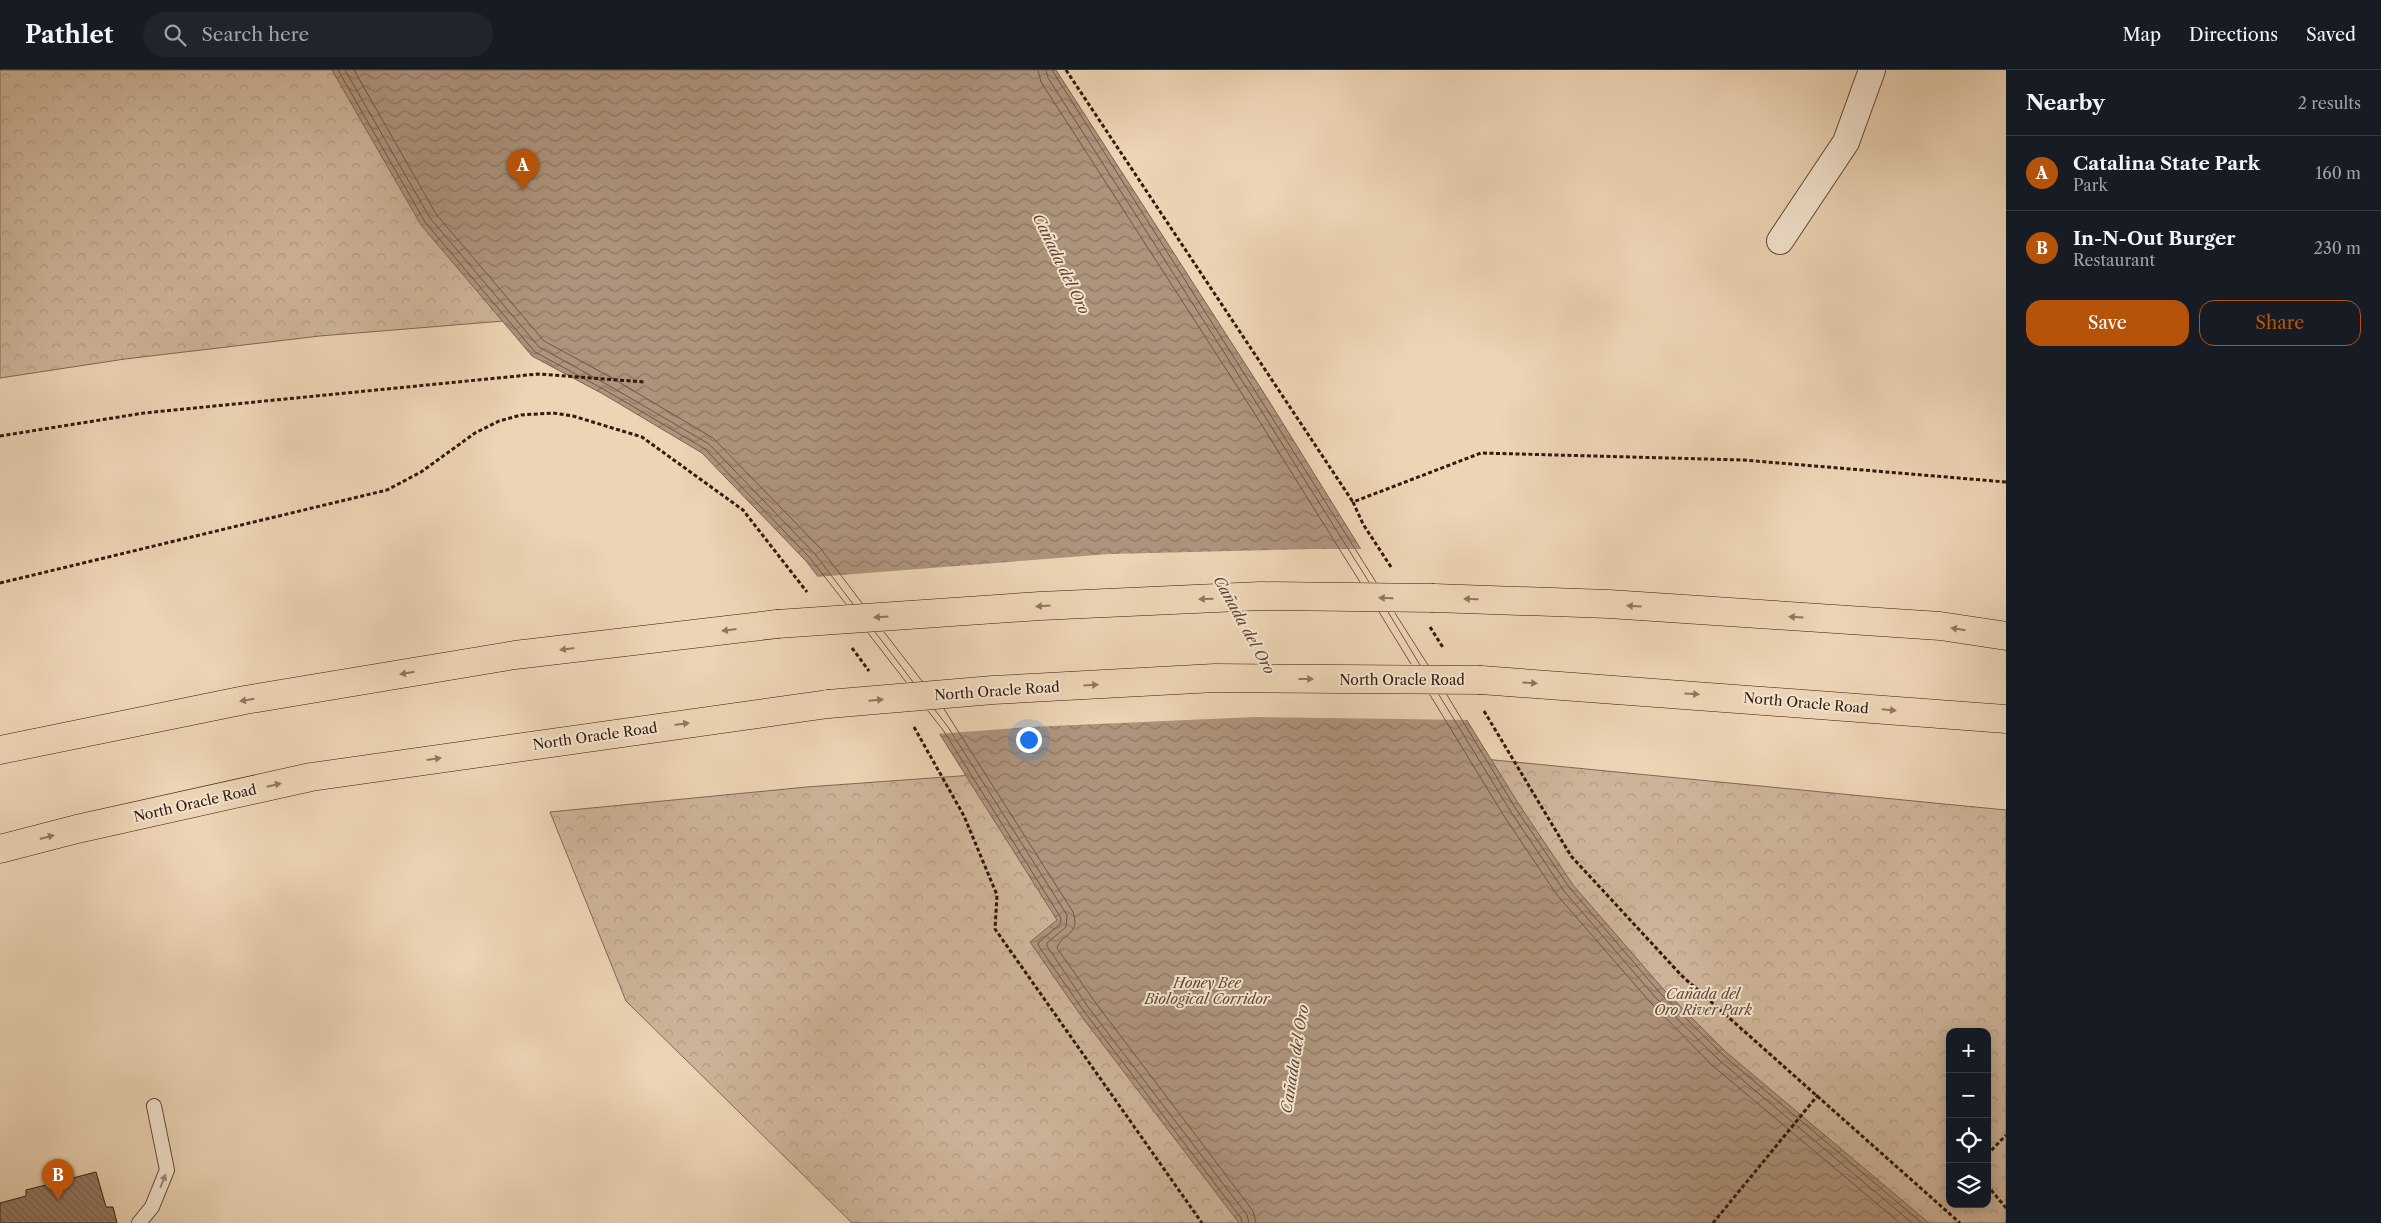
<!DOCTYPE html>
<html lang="en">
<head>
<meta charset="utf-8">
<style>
	body { margin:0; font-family:"Libre Caslon Text",serif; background:#20242c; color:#f1f3f6 }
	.controls { position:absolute; right:15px; bottom:15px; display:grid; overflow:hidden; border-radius:10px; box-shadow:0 2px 12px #0003 }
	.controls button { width:45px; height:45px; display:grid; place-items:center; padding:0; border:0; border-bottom:1px solid #363941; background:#171b24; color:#f1f3f6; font:25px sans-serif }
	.you { position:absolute; left:1028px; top:669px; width:18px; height:18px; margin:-12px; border:4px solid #fff; border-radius:50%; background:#1a73e8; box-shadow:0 0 0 8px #1a73e833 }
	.badge { display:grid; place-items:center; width:32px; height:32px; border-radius:50%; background:#b45309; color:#fff; font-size:16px; font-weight:700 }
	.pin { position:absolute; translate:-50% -41px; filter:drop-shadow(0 1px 2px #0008) }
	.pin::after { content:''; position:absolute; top:26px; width:18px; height:15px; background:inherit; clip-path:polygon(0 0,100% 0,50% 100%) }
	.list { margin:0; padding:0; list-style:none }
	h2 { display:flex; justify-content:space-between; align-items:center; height:65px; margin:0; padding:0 20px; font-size:21px }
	h2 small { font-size:16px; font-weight:400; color:#9ea1a6 }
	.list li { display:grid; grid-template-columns:32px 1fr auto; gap:15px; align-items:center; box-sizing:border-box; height:75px; padding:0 20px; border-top:1px solid #363941 }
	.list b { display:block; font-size:19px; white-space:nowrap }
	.list p { margin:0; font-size:16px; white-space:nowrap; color:#9ea1a6 }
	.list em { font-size:16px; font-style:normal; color:#9ea1a6 }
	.actions { display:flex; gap:10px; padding:15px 20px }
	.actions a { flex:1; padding:11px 0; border:1px solid #b45309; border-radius:15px; text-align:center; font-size:18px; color:#b45309 }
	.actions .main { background:#b45309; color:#fff }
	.icon { flex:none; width:28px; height:28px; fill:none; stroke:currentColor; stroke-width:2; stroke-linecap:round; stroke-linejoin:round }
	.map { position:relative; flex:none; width:2006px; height:1153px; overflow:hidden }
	header { display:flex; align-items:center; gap:30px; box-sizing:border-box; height:70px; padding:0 25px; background:#171b24; border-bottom:1px solid #363941 }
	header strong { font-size:24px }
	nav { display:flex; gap:28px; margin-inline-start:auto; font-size:18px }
	.search { width:350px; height:45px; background:#20242c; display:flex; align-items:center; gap:12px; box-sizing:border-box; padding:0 18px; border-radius:28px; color:#9ea1a6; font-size:19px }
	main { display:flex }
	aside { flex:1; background:#171b24 }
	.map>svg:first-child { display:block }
	.park { fill:url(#park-crowns); stroke:#806653; fill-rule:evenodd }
	.water { fill:url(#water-waves); stroke:#7c6350 }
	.pier { fill:#ecd4b4 }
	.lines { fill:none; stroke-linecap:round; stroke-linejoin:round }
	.shore { stroke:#705645; stroke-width:1 }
	.building { fill:url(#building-back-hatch); stroke:#33190e }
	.service-casing { stroke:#614838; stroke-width:16 }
	.minor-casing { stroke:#614838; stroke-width:28 }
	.trunk-casing { stroke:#33190e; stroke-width:29 }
	.path { stroke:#33190e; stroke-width:3; stroke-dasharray:4 2.5; stroke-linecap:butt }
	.service { stroke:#f3e3ce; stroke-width:14 }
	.minor { stroke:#f3e3ce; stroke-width:26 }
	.trunk { stroke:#ecd4b4; stroke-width:28 }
	.trunk-bridge-casing { stroke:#33190e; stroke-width:29; stroke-linecap:butt }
	.trunk-bridge { stroke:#ecd4b4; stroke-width:28 }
	.oneway { fill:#907661 }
	.oneway2 { fill:#9d8878 }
	.labels { text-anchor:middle; stroke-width:4; stroke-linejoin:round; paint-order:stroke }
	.street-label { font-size:14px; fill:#33190e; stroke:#f3e3ce }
	.park-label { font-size:14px; font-style:italic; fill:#614837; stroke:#f3e3ce }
	.water-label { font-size:15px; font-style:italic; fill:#5e4434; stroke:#f3e3ce }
</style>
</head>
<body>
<header>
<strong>Pathlet</strong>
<div class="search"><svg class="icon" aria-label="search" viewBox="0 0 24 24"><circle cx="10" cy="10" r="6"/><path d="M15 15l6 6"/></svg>Search here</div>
<nav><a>Map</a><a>Directions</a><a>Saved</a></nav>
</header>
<main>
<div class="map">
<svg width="2006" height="1153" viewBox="0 0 2006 1153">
	<defs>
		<pattern id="park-crowns" width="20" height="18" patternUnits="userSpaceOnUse" patternTransform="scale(1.25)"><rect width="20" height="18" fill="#cdb498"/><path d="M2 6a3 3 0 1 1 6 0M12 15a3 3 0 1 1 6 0" fill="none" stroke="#b09a82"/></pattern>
		<pattern id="water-waves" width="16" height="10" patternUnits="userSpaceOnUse" patternTransform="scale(1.25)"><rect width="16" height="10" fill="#ad947c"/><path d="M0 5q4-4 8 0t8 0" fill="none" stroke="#8d7864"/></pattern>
		<pattern id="building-back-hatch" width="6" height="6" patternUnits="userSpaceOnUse" patternTransform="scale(1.25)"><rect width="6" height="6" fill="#937a64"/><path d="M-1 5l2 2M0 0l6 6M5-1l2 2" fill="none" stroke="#796351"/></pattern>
	</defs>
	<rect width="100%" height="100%" fill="#ecd4b4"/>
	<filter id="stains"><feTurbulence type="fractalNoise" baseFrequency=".004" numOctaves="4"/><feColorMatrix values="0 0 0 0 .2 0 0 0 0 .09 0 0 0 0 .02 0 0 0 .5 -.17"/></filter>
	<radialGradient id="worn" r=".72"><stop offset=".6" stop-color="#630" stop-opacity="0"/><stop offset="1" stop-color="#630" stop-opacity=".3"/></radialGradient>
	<g class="park">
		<polygon points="0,0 988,0 516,250 320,266 125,289 0,308"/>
		<path d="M1361,677L2006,740V1153H852L626,931L550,742L807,717ZM1950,962H1987V1134H1950Z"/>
	</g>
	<polygon class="water" points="332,0 1056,0 1269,331 1520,736 1573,815 1664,920 1726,982 1929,1153 1239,1153 1079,943 1030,872 1057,850 939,663 806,491 702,383 603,324 532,286 421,155"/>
	<polygon class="pier" points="1311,479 1364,479 1471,650 1255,647 1030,657 936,664 815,507 1110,484"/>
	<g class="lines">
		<g class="shore">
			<polyline points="338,0 425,152 535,282 605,320 705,379 810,488 846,534"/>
			<polyline points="345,0 430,148 539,277 608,315 709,374 815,484 853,534"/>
			<polyline points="354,0 436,144 544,271 612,308 713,368 821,479 862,533"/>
			<polyline points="1038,0 1041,12 1253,341 1360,512"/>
			<polyline points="1046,0 1048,8 1259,337 1369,512"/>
			<polyline points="1052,0 1376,512"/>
			<polyline points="1379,542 1411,594"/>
			<polyline points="1388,542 1420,595"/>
			<polyline points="1395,543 1428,595"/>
			<polyline points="875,562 913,612"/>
			<polyline points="884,562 922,611"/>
			<polyline points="868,563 906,612"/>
			<polyline points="1430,625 1504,746 1557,825 1650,932 1713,996 1900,1153"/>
			<polyline points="1439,625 1511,742 1564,821 1655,927 1719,990 1912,1153"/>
			<polyline points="1447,625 1516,739 1569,817 1660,923 1723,985 1922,1153"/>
			<path d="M944,639L1073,842C1081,865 1062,863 1057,878L1095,932L1253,1141L1256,1153"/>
			<polyline points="935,640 948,657 1067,845 1066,857 1047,873 1047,876 1088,937 1247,1145 1249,1153"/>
			<polyline points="928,641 943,660 1061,848 1060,854 1039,872 1038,875 1083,940 1241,1148 1242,1153"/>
		</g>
	</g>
	<polygon class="building" points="96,1102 106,1137 113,1137 117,1153 0,1153 0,1133 26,1126 26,1120"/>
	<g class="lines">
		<defs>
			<polyline id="service" points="139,1153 152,1137 167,1100 154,1036"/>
			<polyline id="minor" points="1780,171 1846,72 1872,0"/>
			<g id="trunk">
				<polyline points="1434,528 1609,534 1940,556 2006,566"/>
				<polyline points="1481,610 2006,649"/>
				<polyline points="0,680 245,630 515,585 777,554"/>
				<polyline points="0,779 77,759 311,707 828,634"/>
			</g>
		</defs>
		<use href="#service" class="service-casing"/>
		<use href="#minor" class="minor-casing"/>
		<use href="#trunk" class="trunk-casing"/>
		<g class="path">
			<polyline points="1066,0 1353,432"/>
			<polyline points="0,366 144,343 538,304 645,312"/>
			<polyline points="1391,497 1363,454 1353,432 1481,383 1743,390 2006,412"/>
			<polyline points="0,513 387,420 421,402 475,363 499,351 521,345 553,343 573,346 642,367 743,440 807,522"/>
			<polyline points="1430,557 1444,579"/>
			<polyline points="852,578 869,601"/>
			<polyline points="1484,641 1571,786 1682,906 1960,1153"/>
			<polyline points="914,657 964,746 997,825 995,859 1202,1153"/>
			<polyline points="1987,1085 2006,1065"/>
			<polyline points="1987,1115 2006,1138"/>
			<polyline points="1713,1153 1818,1025"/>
		</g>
		<use href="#service" class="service"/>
		<use href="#minor" class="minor"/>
		<use href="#trunk" class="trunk"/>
		<defs>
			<g id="trunk-bridge">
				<polyline points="777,554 1040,536 1261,526 1434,528"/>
				<polyline points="828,634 993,620 1215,608 1481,610"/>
			</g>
		</defs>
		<use href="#trunk-bridge" class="trunk-bridge-casing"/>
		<use href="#trunk-bridge" class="trunk-bridge"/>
	</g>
	<defs><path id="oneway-solid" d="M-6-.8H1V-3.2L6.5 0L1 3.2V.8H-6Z" transform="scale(1.25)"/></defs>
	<g class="oneway">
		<use href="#oneway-solid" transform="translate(1386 528) rotate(-179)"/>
		<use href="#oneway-solid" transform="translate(1206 529) rotate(178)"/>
		<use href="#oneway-solid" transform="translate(1471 529) rotate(-178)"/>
		<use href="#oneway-solid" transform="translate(1043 536) rotate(177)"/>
		<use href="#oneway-solid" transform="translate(1634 536) rotate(-176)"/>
		<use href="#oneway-solid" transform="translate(881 547) rotate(176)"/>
		<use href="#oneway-solid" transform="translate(1796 547) rotate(-176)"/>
		<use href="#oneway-solid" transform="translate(1958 559) rotate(-171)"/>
		<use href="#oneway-solid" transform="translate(729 560) rotate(173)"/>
		<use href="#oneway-solid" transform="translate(567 579) rotate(173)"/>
		<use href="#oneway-solid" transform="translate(407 603) rotate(170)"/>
		<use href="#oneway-solid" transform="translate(1306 609)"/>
		<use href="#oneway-solid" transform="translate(1530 613) rotate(4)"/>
		<use href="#oneway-solid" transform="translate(1091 615) rotate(-3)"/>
		<use href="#oneway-solid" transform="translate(1692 624) rotate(4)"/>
		<use href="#oneway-solid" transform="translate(247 630) rotate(170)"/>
		<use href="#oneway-solid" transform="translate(876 630) rotate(-5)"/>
		<use href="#oneway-solid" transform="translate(1889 640) rotate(5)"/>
		<use href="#oneway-solid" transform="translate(682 654) rotate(-8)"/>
		<use href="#oneway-solid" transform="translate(434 689) rotate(-8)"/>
		<use href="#oneway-solid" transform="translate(274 715) rotate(-13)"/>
		<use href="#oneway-solid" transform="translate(47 767) rotate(-15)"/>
	</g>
	<use class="oneway2" href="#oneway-solid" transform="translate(163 1111) rotate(-68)"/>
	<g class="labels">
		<g class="street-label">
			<text x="1402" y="615">North Oracle Road</text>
			<text transform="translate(997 621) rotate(-4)" y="5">North Oracle Road</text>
			<text transform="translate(1806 633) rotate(5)" y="5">North Oracle Road</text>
			<text transform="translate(595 666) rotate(-8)" y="5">North Oracle Road</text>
			<text transform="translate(195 733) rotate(-13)" y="5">North Oracle Road</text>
		</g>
		<g class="park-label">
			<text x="1207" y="918">Honey Bee<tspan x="1207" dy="16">Biological Corridor</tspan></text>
			<text x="1703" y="929">Cañada del<tspan x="1703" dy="16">Oro River Park</tspan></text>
		</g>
		<g class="water-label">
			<text transform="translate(1061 194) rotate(64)" y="5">Cañada del Oro</text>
			<text transform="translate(1244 555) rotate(61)" y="5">Cañada del Oro</text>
			<text transform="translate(1295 989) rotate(-81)" y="5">Cañada del Oro</text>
		</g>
	</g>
	<rect width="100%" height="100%" filter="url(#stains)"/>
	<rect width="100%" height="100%" fill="url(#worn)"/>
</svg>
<div class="controls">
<button>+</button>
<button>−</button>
<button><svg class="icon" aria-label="locate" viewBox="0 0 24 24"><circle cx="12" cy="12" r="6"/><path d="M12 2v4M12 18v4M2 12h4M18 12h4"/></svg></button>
<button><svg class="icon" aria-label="layers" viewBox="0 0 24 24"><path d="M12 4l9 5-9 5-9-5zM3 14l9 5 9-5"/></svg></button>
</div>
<div class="you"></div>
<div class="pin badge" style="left:523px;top:120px">A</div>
<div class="pin badge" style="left:58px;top:1130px">B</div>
</div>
<aside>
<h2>Nearby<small>2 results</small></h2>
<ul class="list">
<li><span class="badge">A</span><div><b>Catalina State Park</b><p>Park</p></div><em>160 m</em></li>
<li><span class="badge">B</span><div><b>In-N-Out Burger</b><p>Restaurant</p></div><em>230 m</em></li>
</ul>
<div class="actions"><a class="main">Save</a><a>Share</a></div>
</aside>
</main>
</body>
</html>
